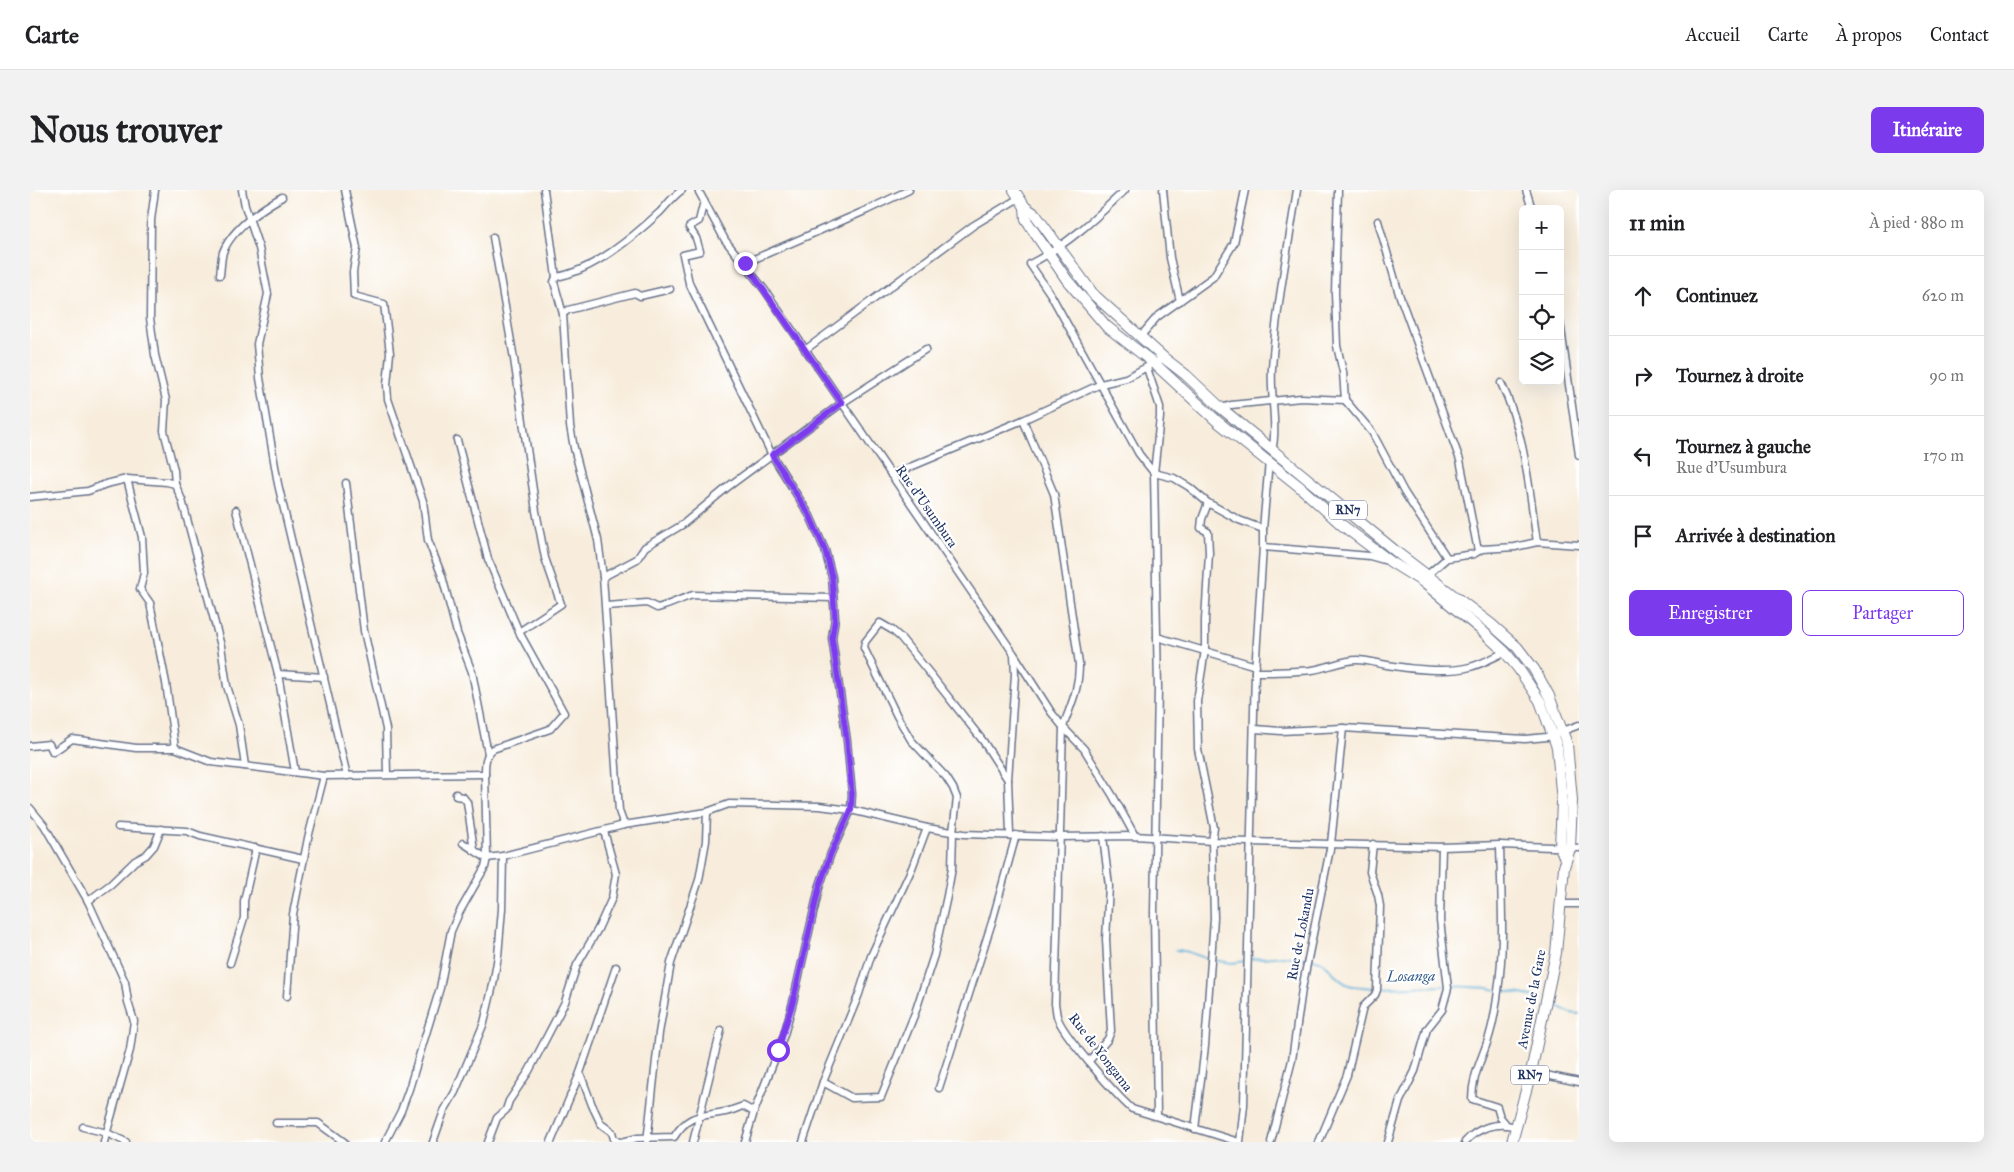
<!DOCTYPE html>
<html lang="fr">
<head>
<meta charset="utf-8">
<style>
	body { margin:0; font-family:"IM FELL Great Primer",serif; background:#f2f2f2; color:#202124 }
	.controls { position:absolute; right:15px; top:15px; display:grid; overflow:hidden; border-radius:8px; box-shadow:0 5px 20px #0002 }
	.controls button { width:45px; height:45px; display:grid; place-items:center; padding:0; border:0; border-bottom:1px solid #e0e0e0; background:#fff; color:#202124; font:25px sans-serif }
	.stop { position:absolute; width:15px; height:15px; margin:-11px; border:4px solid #7c3aed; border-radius:50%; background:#fff }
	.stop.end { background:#7c3aed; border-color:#fff; box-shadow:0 1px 5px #0008 }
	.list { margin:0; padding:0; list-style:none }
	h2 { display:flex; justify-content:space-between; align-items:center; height:65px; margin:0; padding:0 20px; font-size:21px }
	h2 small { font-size:16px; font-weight:400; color:#757577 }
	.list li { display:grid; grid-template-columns:32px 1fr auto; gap:15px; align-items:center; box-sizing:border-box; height:80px; padding:0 20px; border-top:1px solid #e0e0e0 }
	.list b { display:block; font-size:19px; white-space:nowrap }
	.list p { margin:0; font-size:16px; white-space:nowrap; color:#757577 }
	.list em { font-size:16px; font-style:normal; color:#757577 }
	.actions { display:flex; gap:10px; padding:15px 20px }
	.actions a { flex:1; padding:11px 0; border:1px solid #7c3aed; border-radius:8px; text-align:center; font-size:18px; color:#7c3aed }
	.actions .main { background:#7c3aed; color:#fff }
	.icon { flex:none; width:28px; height:28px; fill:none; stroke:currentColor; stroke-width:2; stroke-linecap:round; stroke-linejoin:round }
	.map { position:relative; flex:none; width:1549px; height:952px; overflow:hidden; border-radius:8px }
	header { display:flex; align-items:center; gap:30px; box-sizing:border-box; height:70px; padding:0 25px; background:#fff; border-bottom:1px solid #e0e0e0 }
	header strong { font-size:24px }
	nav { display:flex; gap:28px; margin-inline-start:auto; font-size:18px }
	.intro { display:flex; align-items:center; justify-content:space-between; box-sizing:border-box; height:120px; padding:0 30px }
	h1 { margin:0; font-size:35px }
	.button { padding:12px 22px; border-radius:8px; background:#7c3aed; color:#fff; font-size:18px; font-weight:700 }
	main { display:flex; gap:30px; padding:0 30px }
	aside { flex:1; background:#fff; border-radius:8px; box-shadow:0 5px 20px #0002 }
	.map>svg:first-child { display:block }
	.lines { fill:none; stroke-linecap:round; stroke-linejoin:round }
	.stream { stroke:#5db0d9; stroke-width:2 }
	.minor-casing { stroke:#68728a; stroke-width:9 }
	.primary-casing { stroke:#68728a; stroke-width:12 }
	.minor { stroke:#fff; stroke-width:6 }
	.primary { stroke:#fff; stroke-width:10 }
	.route { stroke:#7c3aed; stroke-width:6 }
	.labels { text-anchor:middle; stroke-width:4.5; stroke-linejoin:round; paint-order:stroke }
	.shield { fill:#fff; stroke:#5f6d8e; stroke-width:1 }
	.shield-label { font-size:12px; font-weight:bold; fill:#1b2f5e }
	.street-label { font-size:14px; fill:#1b2f5e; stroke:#fff }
	.water-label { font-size:15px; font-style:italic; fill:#325c89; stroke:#fff }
</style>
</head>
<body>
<header>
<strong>Carte</strong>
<nav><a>Accueil</a><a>Carte</a><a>À propos</a><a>Contact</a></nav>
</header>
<div class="intro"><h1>Nous trouver</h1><a class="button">Itinéraire</a></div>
<main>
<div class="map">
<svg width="1549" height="952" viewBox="0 0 1549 952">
	<rect width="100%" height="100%" fill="#fff"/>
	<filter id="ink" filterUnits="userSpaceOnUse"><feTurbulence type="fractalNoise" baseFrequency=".02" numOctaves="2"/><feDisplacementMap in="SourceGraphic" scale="10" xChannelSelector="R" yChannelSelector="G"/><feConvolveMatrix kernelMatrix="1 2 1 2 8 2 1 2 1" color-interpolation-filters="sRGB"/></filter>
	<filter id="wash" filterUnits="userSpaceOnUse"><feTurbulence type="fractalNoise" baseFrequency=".0096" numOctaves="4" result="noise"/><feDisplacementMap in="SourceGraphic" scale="20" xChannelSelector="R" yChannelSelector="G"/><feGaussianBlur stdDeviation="1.12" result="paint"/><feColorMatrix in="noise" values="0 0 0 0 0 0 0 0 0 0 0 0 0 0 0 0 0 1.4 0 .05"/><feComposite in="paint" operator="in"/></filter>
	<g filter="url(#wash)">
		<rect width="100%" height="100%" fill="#f8eddc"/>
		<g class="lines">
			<g class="stream">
				<path d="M1146,760C1162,761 1165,766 1179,769"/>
				<polyline points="1220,769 1254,766 1275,768"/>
				<path d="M1279,769C1302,769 1301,789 1319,795C1326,798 1336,796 1343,798"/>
				<polyline points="1183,770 1202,773 1215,771"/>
				<polyline points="1420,796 1458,798 1466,800"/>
				<polyline points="1349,798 1414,796"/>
				<polyline points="1470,800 1512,808"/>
				<polyline points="1520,811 1540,823 1549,824"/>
			</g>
		</g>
	</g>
	<g filter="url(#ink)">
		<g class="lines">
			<defs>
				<g id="minor">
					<polyline points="125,0 121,30 120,128 125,165 136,210 134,241 144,280 145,294 152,310 191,456 197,496 209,535 215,576"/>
					<polyline points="212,0 215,16 229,58 238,104 227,154 230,188 248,294 317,586"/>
					<polyline points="315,0 327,58 323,82 324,106 354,114 360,163 357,195 358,209 393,311 398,350 412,386 427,443 442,482 458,564"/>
					<polyline points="514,0 526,87 524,92 533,124 540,236 544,258 568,350 573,387 589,621 594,635"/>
					<polyline points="668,0 695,50 734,99 984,464 1021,522 1033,537 1054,559 1083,606 1105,646"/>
					<path d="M1095,0C1066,28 1036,56 1000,74L1021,105L1109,264L1124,283L1144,288L1159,297L1178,313L1209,330L1233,339"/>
					<polyline points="1133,0 1140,68 1150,111"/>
					<polyline points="1308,0 1305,103 1307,156 1313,182 1315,210 1342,242 1374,302 1417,368"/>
					<polyline points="1496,0 1502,19"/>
					<polyline points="674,11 669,31 659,37 666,48 670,61 653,65 659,93 742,265 780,326 795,360 802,387 805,428 802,448 817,551 822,604 821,620 801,663 789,698 763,812 754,845 724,922 715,952"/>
					<polyline points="1348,31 1369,104 1430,270 1448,361"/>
					<polyline points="463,47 484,169 506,321 515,368 531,414 489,442"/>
					<polyline points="715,73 837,20 879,0"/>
					<path d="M190,85C191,78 191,69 193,62C202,39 231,19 252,7"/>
					<path d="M526,87C563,81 603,47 630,22C637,15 643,6 652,0"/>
					<polyline points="533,124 538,120 605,103 610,106 640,99"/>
					<polyline points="1530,132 1549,265"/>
					<polyline points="1110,147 1127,127 1183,87 1204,53 1215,0"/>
					<polyline points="775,160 944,35 989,8"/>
					<polyline points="1117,178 1130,217 1130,227 1124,283 1128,498 1124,723 1127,926"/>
					<path d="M1471,193C1495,242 1499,299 1507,352"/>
					<polyline points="1191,218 1201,215 1271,208 1315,210"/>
					<path d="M993,230L1024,304L1049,474C1049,500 1041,514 1033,537L1025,814C1026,818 1026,822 1027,826C1031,843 1087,906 1102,919L1209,952"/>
					<path d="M427,250L458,369L467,390L489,442L534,523L520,539L463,559C455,565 455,574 455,584L457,668L473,666L594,635L677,622L699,614L789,616L821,620L897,638L934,644L1029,647L1105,646L1182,651L1412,657L1470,655L1549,658"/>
					<path d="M1242,262C1248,234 1240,206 1242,178C1246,118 1258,59 1267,0"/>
					<polyline points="861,285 993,230 1071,194 1096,188 1134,168"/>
					<polyline points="97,289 112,347 114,383 110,399 120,413 136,493 145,558"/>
					<polyline points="316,293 334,441 356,539 357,585"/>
					<polyline points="0,307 58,301 76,294 97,289 137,292 145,294"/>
					<polyline points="206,320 248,484 294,487"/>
					<polyline points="1233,357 1340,366 1354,370"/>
					<polyline points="573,387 607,369 615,357 652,335 699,296 812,213 896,159"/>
					<polyline points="1395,387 1417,368 1444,364 1452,359 1485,357 1507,352 1549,355"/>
					<path d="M576,416L617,413L627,418C640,415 650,409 663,405L803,408"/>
					<polyline points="1127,447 1226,476"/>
					<path d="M1225,482C1244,482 1264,482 1282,480C1296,478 1314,470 1327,470C1337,470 1346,473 1357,475C1379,479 1418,483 1440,477C1452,474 1464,467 1475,462"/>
					<polyline points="248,484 265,582"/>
					<polyline points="1225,539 1251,541 1313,538 1495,549 1517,547 1549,535"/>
					<polyline points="0,556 19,554 23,562 42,549 106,558 145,558 181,572 294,586 455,584"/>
					<polyline points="426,604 426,606 433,607 437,612 444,660"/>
					<polyline points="0,618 14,635 58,711 95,792 98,812 104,831 100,860 74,952"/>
					<polyline points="88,637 157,641 170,646 273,669"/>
					<polyline points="980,644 978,590 985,484 984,465"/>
					<path d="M1470,655C1471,704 1475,753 1468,801C1466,817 1463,835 1458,850C1451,871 1442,887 1442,909L1467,917L1470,927L1475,933"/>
					<polyline points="58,711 81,694 105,671 116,665 124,656 131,639"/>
					<polyline points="1530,714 1549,714"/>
					<polyline points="200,773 214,728 214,711 226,658"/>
					<polyline points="257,806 263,724 278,648 294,586"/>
					<polyline points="1059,871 1078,849 1081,841 1076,749 1079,696 1073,646"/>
					<polyline points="1501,882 1549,892"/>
					<polyline points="550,883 562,915 571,934 582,942 584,949 589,952"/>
					<polyline points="793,892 822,908 851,907 885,823 904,765 917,706 922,678 923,642 927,608 923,598 916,587 881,550 867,526 834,458 835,452 850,433 862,440 871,448 901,485 953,551 978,590"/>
					<polyline points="909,898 962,732 986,645"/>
					<polyline points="246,933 288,933 314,952"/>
					<polyline points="53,937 77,943 96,952"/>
					<polyline points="1165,939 1175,856 1184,728 1182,651 1184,638 1168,559 1167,511 1175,460 1175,430 1179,363 1178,342 1171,338 1172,329 1178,313"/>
					<path d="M355,952L371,921L379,899L410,798L421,741L429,723L455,677L457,668C448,664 442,658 433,653"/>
					<polyline points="403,952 414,921 425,902 454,833 463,795 468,766 472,719 473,666"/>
					<polyline points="458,952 467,928 476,920 479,911 499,881 535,812 547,775 568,739 582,708 586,684 574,641"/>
					<polyline points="521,952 550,883 586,777"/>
					<path d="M591,952L607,948L644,947C659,923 671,927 695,922C701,921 707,918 713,916L724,922"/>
					<polyline points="617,952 629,843 641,773 669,690 676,651 677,622"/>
					<polyline points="663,952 691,840"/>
					<polyline points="773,952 793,892 829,804 841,766 882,678 897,638"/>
					<polyline points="1210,952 1214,915 1225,482 1233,357 1233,339 1239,271"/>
					<polyline points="1241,952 1262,870 1272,799 1301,654 1313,538"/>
					<polyline points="1289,952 1317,885 1333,817 1345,805 1347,800 1350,716 1348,705 1340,682 1343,654"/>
					<polyline points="1358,952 1370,911 1385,881 1397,839 1412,820 1418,798 1410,730 1412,657"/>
					<path d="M1435,952C1448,937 1468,931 1486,937"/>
				</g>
				<g id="primary">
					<polyline points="984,0 995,17 1005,24 1063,104 1134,168 1156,185 1191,218 1369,364 1461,434 1487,457 1504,479 1519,506 1537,554 1542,610 1540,658 1534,677 1526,763 1501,882 1482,952"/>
					<polyline points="995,17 996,30 1037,90 1076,136 1125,174 1188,232 1270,297 1312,335 1361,372 1393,392 1450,439 1475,462 1488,478 1510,511 1527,557 1532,612 1530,657 1535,669"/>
				</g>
			</defs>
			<use href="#minor" class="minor-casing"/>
			<use href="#primary" class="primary-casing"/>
			<use href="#minor" class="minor"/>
			<use href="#primary" class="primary"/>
		</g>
	</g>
	<g class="lines" filter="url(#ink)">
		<polyline class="route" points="715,73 812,213 742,265 780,326 795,360 802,387 805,428 802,448 817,551 822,604 821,620 801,663 789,698 763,812 748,860"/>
	</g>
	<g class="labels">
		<g class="shield">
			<rect x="1299" y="310.5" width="38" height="19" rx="4"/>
			<rect x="1481" y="875.5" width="38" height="19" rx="4"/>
		</g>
		<g class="shield-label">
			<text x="1318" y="324">RN7</text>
			<text x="1500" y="889">RN7</text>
		</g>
		<g class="street-label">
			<text transform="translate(897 316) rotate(55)" y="5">Rue d'Usumbura</text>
			<text transform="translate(1270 744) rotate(-79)" y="5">Rue de Lokandu</text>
			<text transform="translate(1501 809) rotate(-79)" y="5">Avenue de la Gare</text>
			<text transform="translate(1071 862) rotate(52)" y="5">Rue de Yongama</text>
		</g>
		<g class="water-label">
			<text transform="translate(1381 786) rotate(-1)" y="5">Losanga</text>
		</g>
	</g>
</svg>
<div class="controls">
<button>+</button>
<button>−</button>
<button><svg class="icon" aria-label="locate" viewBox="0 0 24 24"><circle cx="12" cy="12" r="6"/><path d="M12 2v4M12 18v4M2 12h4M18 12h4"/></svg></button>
<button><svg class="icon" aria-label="layers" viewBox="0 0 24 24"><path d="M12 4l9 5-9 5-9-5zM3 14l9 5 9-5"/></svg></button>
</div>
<div class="stop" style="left:748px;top:860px"></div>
<div class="stop end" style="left:715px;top:73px"></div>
</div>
<aside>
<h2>11 min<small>À pied · 880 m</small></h2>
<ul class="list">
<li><svg class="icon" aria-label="ahead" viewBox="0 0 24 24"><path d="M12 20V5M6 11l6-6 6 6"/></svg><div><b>Continuez</b></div><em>620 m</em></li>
<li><svg class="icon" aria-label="right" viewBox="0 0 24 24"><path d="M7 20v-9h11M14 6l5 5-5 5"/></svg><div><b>Tournez à droite</b></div><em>90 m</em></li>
<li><svg class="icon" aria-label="left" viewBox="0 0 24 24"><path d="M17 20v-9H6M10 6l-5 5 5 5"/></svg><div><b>Tournez à gauche</b><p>Rue d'Usumbura</p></div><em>170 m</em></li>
<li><svg class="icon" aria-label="arrive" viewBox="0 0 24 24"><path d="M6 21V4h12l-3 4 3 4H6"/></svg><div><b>Arrivée à destination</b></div></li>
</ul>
<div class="actions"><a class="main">Enregistrer</a><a>Partager</a></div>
</aside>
</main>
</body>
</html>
